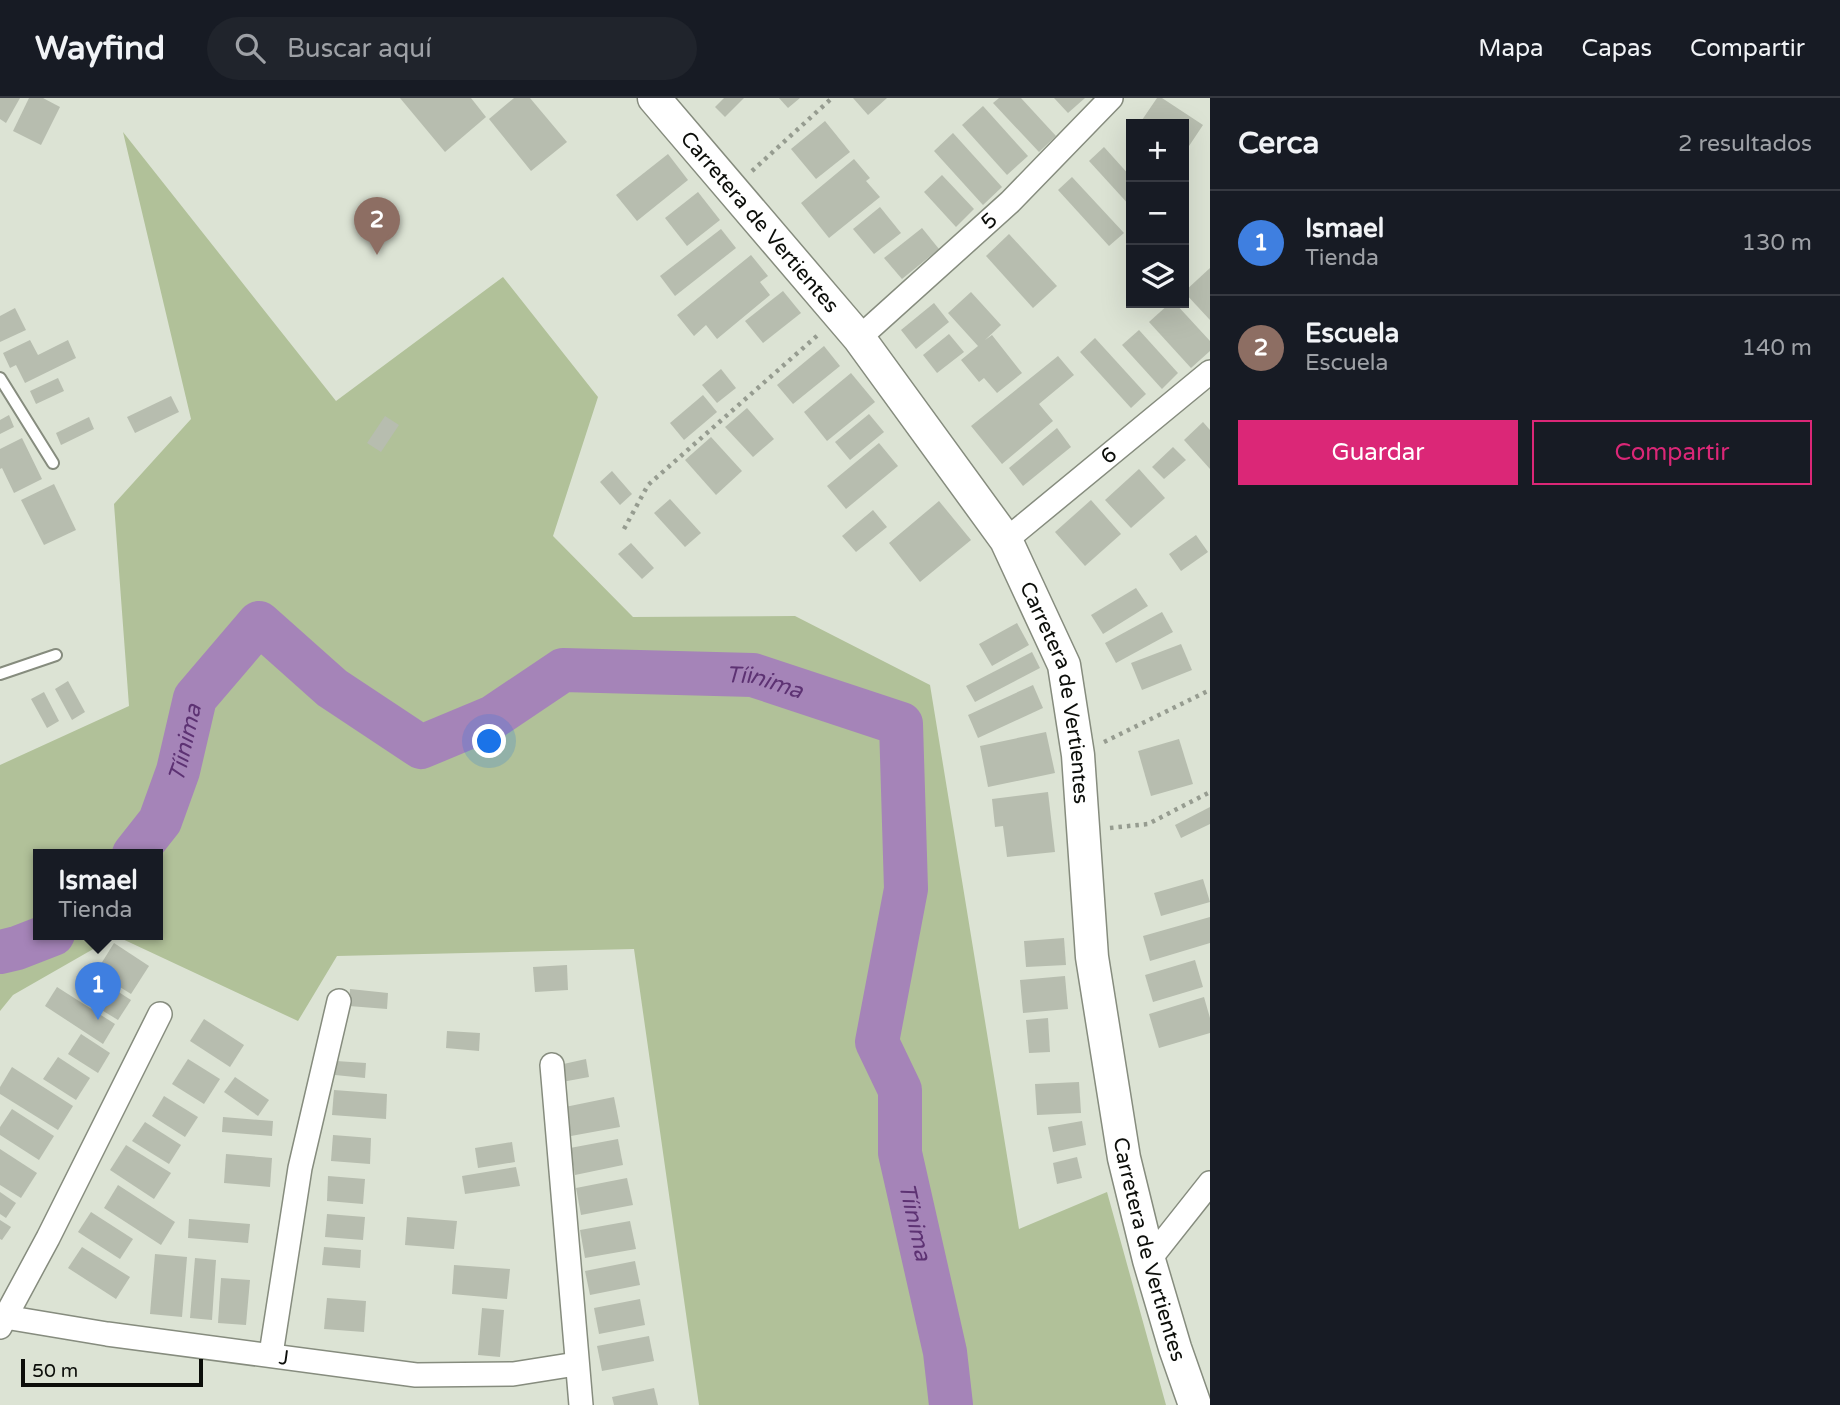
<!DOCTYPE html>
<html lang="es">
<head>
<meta charset="utf-8">
<style>
	body { margin:0; font-family:"Varela Round",sans-serif; background:#20242c; color:#f1f3f6 }
	.controls { position:absolute; right:21px; top:21px; display:grid; overflow:hidden; border-radius:0px; box-shadow:0 7px 28px #0002 }
	.controls button { width:63px; height:63px; display:grid; place-items:center; padding:0; border:0; border-bottom:2px solid #363941; background:#171b24; color:#f1f3f6; font:35px sans-serif }
	.scale { position:absolute; left:21px; bottom:18px; width:182px; box-sizing:border-box; padding-left:7px; border:4px solid #0c0e0a; border-top:0; font-size:19px; line-height:24px; white-space:nowrap; color:#0c0e0a; -webkit-text-stroke:5px #dce3d4; paint-order:stroke }
	.you { position:absolute; left:490px; top:644px; width:24px; height:24px; margin:-18px; border:5px solid #fff; border-radius:50%; background:#1a73e8; box-shadow:0 0 0 10px #1a73e833 }
	.badge { display:grid; place-items:center; width:46px; height:46px; border-radius:50%; background:#db2777; color:#fff; font-size:23px; font-weight:700 }
	.pin { position:absolute; translate:-50% -58px; filter:drop-shadow(0 2px 4px #0008) }
	.pin::after { content:''; position:absolute; top:37px; width:24px; height:21px; background:inherit; clip-path:polygon(0 0,100% 0,50% 100%) }
	.popup { position:absolute; left:33px; top:751px; width:130px; height:91px; box-sizing:border-box; display:grid; place-content:center; border-radius:0px; background:#171b24; filter:drop-shadow(0 2px 5px #0005); font-size:23px; white-space:nowrap; color:#9ea1a6 }
	.popup b { font-size:26px; color:#f1f3f6 }
	.popup::after { content:''; position:absolute; left:50%; top:100%; margin-left:-14px; border:14px solid transparent; border-top-color:#171b24 }
	.list { margin:0; padding:0; list-style:none }
	h2 { display:flex; justify-content:space-between; align-items:center; height:91px; margin:0; padding:0 28px; font-size:30px }
	h2 small { font-size:23px; font-weight:400; color:#9ea1a6 }
	.list li { display:grid; grid-template-columns:46px 1fr auto; gap:21px; align-items:center; box-sizing:border-box; height:105px; padding:0 28px; border-top:2px solid #363941 }
	.list b { display:block; font-size:26px; white-space:nowrap }
	.list p { margin:0; font-size:23px; white-space:nowrap; color:#9ea1a6 }
	.list em { font-size:23px; font-style:normal; color:#9ea1a6 }
	.actions { display:flex; gap:14px; padding:21px 28px }
	.actions a { flex:1; padding:16px 0; border:2px solid #db2777; border-radius:0px; text-align:center; font-size:24px; color:#db2777 }
	.actions .main { background:#db2777; color:#fff }
	.icon { flex:none; width:38px; height:38px; fill:none; stroke:currentColor; stroke-width:2; stroke-linecap:round; stroke-linejoin:round }
	.map { position:relative; flex:none; width:1210px; height:1307px; overflow:hidden }
	header { display:flex; align-items:center; gap:42px; box-sizing:border-box; height:98px; padding:0 35px; background:#171b24; border-bottom:2px solid #363941 }
	header strong { font-size:33px }
	nav { display:flex; gap:38px; margin-inline-start:auto; font-size:24px }
	.search { width:490px; height:63px; background:#20242c; display:flex; align-items:center; gap:18px; box-sizing:border-box; padding:0 24px; border-radius:38px; color:#9ea1a6; font-size:26px }
	main { display:flex }
	aside { flex:1; background:#171b24 }
	.map>svg:first-child { display:block }
	.green { fill:#b1c199; fill-rule:evenodd }
	.lines { fill:none; stroke-linecap:round; stroke-linejoin:round }
	.river { stroke:#a584b8; stroke-width:44 }
	.building { fill:#b7bdaf }
	.service-casing { stroke:#868c7e; stroke-width:14 }
	.minor-casing { stroke:#868c7e; stroke-width:26 }
	.secondary-casing { stroke:#868c7e; stroke-width:35 }
	.path { stroke:#969c90; stroke-width:4.5; stroke-dasharray:3.5 5; stroke-linecap:butt }
	.service { stroke:#fff; stroke-width:10 }
	.minor { stroke:#fff; stroke-width:23 }
	.secondary { stroke:#fff; stroke-width:32 }
	.labels { text-anchor:middle; stroke-width:7; stroke-linejoin:round; paint-order:stroke }
	.street-label { font-size:21px; fill:#0c0e0a; stroke:#dce3d4 }
	.water-label { font-size:23px; font-style:italic; fill:#5d3273; stroke:#dce3d4 }
</style>
</head>
<body>
<header>
<strong>Wayfind</strong>
<div class="search"><svg class="icon" aria-label="search" viewBox="0 0 24 24"><circle cx="10" cy="10" r="6"/><path d="M15 15l6 6"/></svg>Buscar aquí</div>
<nav><a>Mapa</a><a>Capas</a><a>Compartir</a></nav>
</header>
<main>
<div class="map">
<svg width="1210" height="1307" viewBox="0 0 1210 1307">
	<rect width="100%" height="100%" fill="#dce3d4"/>
	<path class="green" d="M123,34L336,303L503,179L598,299L553,438L633,519L795,518L930,587L1019,1131L1107,1094L1166,1307H699L634,851L337,858L298,923L116,838L13,897L0,913V667L129,608L114,406L191,321ZM38,756H158V836H38Z"/>
	<g class="lines">
		<g class="river">
			<path id="s1" d="M134,756L160,723L178,673L195,600L259,525L332,590L421,649L493,619L563,572L753,577L901,626L906,791L877,944L900,992V1055L945,1254L951,1307"/>
			<polyline points="0,854 17,850 53,836"/>
		</g>
	</g>
	<g class="building">
		<polygon points="0,0 20,0 6,25 0,21"/>
		<polygon points="29,0 43,0 60,9 41,47 13,33"/>
		<polygon points="400,0 471,0 486,19 445,54"/>
		<polygon points="514,0 530,0 567,44 531,73 489,21"/>
		<polygon points="724,0 744,0 725,19 715,9"/>
		<polygon points="779,0 800,0 788,10"/>
		<polygon points="853,0 887,0 868,17"/>
		<polygon points="999,0 1021,0 1056,38 1039,54 993,5"/>
		<polygon points="1054,0 1085,0 1068,15"/>
		<polygon points="1157,0 1162,0 1203,27 1187,51 1184,49 1184,26 1148,26 1142,22"/>
		<polygon points="983,8 1028,58 1007,77 962,27"/>
		<polygon points="825,23 850,54 816,81 791,51"/>
		<polygon points="953,35 1002,89 983,107 934,53"/>
		<polygon points="1104,49 1131,79 1131,109 1089,63"/>
		<polygon points="668,56 688,82 637,123 616,97"/>
		<polygon points="854,61 870,80 866,83 880,99 829,140 801,105"/>
		<polygon points="942,77 974,111 956,129 924,94"/>
		<polygon points="1072,79 1124,135 1109,148 1058,92"/>
		<polygon points="698,94 720,122 687,148 665,120"/>
		<polygon points="880,109 901,135 874,156 853,131"/>
		<polygon points="922,130 939,151 902,181 884,160"/>
		<polygon points="721,131 736,150 675,198 660,178"/>
		<polygon points="1009,136 1057,188 1033,210 986,158"/>
		<polygon points="751,157 768,178 760,184 770,197 717,241 706,227 694,238 677,217"/>
		<polygon points="1210,170 1210,222 1184,194"/>
		<polygon points="783,193 801,215 763,245 745,223"/>
		<polygon points="971,194 1001,227 985,242 992,237 1022,275 997,295 984,280 979,284 961,262 978,248 948,215"/>
		<polygon points="934,205 949,224 916,251 901,232"/>
		<polygon points="1170,205 1175,205 1210,243 1210,253 1191,270 1149,224"/>
		<polygon points="15,210 26,232 0,244 0,218"/>
		<polygon points="1139,232 1178,275 1162,291 1122,247"/>
		<polygon points="949,236 964,254 937,275 923,257"/>
		<polygon points="1095,240 1146,296 1131,310 1080,254"/>
		<polygon points="30,242 38,257 68,242 76,260 25,285 16,267 10,270 3,255"/>
		<polygon points="824,248 840,268 793,306 777,287"/>
		<polygon points="1058,258 1074,277 1039,306 1053,323 1002,366 971,328"/>
		<polygon points="721,271 736,290 717,305 702,287"/>
		<polygon points="851,275 875,304 827,343 804,314"/>
		<polygon points="58,280 64,293 36,306 30,293"/>
		<polygon points="703,297 717,314 684,342 670,325"/>
		<polygon points="171,298 179,314 135,335 127,319"/>
		<polygon points="747,310 774,341 753,359 725,329"/>
		<polygon points="869,316 884,334 850,362 835,344"/>
		<polygon points="9,317 14,329 0,336 0,322"/>
		<polygon points="385,318 399,327 381,354 367,345"/>
		<polygon points="89,319 94,331 61,347 56,335"/>
		<polygon points="1203,324 1210,332 1210,371 1184,342"/>
		<polygon points="1057,330 1071,349 1023,388 1009,370"/>
		<polygon points="711,339 742,373 716,397 685,362"/>
		<polygon points="22,340 42,381 14,395 2,370 0,371 0,351"/>
		<polygon points="879,345 898,368 846,411 827,388"/>
		<polygon points="1173,349 1186,362 1164,381 1152,369"/>
		<polygon points="1139,371 1165,400 1131,430 1105,402"/>
		<polygon points="612,373 632,396 620,407 600,384"/>
		<polygon points="54,386 76,432 44,447 21,402"/>
		<polygon points="670,401 701,435 685,449 654,415"/>
		<polygon points="1091,402 1121,436 1085,468 1055,434"/>
		<polygon points="939,403 971,442 920,484 889,445"/>
		<polygon points="873,412 887,429 856,454 842,438"/>
		<polygon points="1196,437 1208,454 1181,473 1169,456"/>
		<polygon points="631,445 654,470 642,481 618,456"/>
		<polygon points="1136,490 1148,508 1103,536 1091,517"/>
		<polygon points="1162,514 1173,534 1116,565 1105,545"/>
		<polygon points="1017,525 1029,547 992,568 979,546"/>
		<polygon points="1181,546 1192,572 1142,592 1131,565"/>
		<polygon points="1032,554 1040,570 975,604 966,588"/>
		<polygon points="68,583 85,614 72,622 55,591"/>
		<polygon points="1033,587 1043,610 978,640 968,617"/>
		<polygon points="44,594 59,623 47,630 31,601"/>
		<polygon points="1046,634 1055,675 988,689 980,648"/>
		<polygon points="1179,641 1193,686 1151,698 1138,653"/>
		<polygon points="1048,694 1055,754 1007,759 1003,728 995,729 992,701"/>
		<polygon points="1210,709 1210,726 1181,740 1175,727"/>
		<polygon points="1203,781 1210,804 1161,818 1154,795"/>
		<polygon points="1210,819 1210,845 1150,863 1143,838"/>
		<polygon points="1064,840 1066,867 1026,869 1024,843"/>
		<polygon points="114,845 149,868 131,896 96,874"/>
		<polygon points="1195,862 1203,889 1153,904 1145,877"/>
		<polygon points="567,867 568,892 535,894 533,869"/>
		<polygon points="1065,878 1068,911 1023,915 1020,882"/>
		<polygon points="103,884 131,902 118,922 90,905"/>
		<polygon points="57,889 115,926 103,946 45,908"/>
		<polygon points="350,891 388,895 387,911 349,908"/>
		<polygon points="1204,899 1210,920 1210,935 1159,950 1149,916"/>
		<polygon points="1048,920 1050,954 1029,955 1026,922"/>
		<polygon points="204,921 244,947 230,969 190,943"/>
		<polygon points="447,933 480,935 479,953 446,950"/>
		<polygon points="81,936 110,955 98,975 68,956"/>
		<polygon points="58,959 90,980 76,1002 43,981"/>
		<polygon points="188,961 220,981 204,1006 172,986"/>
		<polygon points="586,961 589,979 562,984 559,967"/>
		<polygon points="336,963 366,965 365,980 335,977"/>
		<polygon points="12,969 73,1008 58,1032 0,996 0,989"/>
		<polygon points="235,979 269,1002 258,1018 224,994"/>
		<polygon points="1079,984 1081,1015 1037,1017 1035,986"/>
		<polygon points="334,992 387,996 386,1021 332,1017"/>
		<polygon points="164,998 198,1019 185,1039 152,1018"/>
		<polygon points="614,999 620,1029 571,1038 565,1009"/>
		<polygon points="12,1011 54,1038 39,1062 0,1037 0,1029"/>
		<polygon points="223,1019 273,1023 272,1038 222,1034"/>
		<polygon points="1082,1023 1086,1047 1053,1054 1048,1029"/>
		<polygon points="145,1024 181,1047 169,1066 132,1043"/>
		<polygon points="333,1037 371,1040 370,1066 331,1063"/>
		<polygon points="618,1041 623,1067 575,1077 570,1050"/>
		<polygon points="512,1044 515,1064 478,1070 475,1050"/>
		<polygon points="126,1047 171,1075 154,1101 110,1072"/>
		<polygon points="0,1051 37,1075 21,1100 0,1087"/>
		<polygon points="226,1056 272,1060 270,1089 224,1085"/>
		<polygon points="1077,1059 1082,1080 1057,1086 1053,1065"/>
		<polygon points="516,1069 520,1088 465,1096 462,1078"/>
		<polygon points="328,1078 365,1081 363,1106 327,1103"/>
		<polygon points="627,1080 633,1107 581,1117 576,1090"/>
		<polygon points="118,1087 175,1124 161,1147 104,1110"/>
		<polygon points="0,1094 16,1105 6,1120 0,1116"/>
		<polygon points="91,1114 133,1141 120,1161 78,1134"/>
		<polygon points="327,1116 365,1119 363,1142 325,1139"/>
		<polygon points="407,1119 457,1123 454,1151 405,1147"/>
		<polygon points="189,1121 250,1126 248,1145 188,1140"/>
		<polygon points="0,1122 11,1129 2,1142 0,1141"/>
		<polygon points="630,1123 636,1151 585,1160 580,1132"/>
		<polygon points="82,1149 130,1179 116,1201 68,1170"/>
		<polygon points="324,1149 361,1152 360,1170 322,1167"/>
		<polygon points="155,1156 187,1159 182,1219 150,1216"/>
		<polygon points="195,1160 216,1162 212,1222 190,1220"/>
		<polygon points="635,1163 640,1187 590,1197 585,1173"/>
		<polygon points="454,1167 510,1171 507,1201 452,1196"/>
		<polygon points="221,1180 250,1182 246,1227 218,1225"/>
		<polygon points="327,1200 366,1203 364,1234 324,1231"/>
		<polygon points="640,1201 645,1227 599,1236 594,1210"/>
		<polygon points="482,1210 504,1212 500,1259 478,1257"/>
		<polygon points="649,1238 654,1263 602,1273 597,1248"/>
		<polygon points="654,1290 658,1307 614,1307 612,1299"/>
	</g>
	<g class="lines">
		<defs>
			<g id="service">
				<polyline points="0,280 53,365"/>
				<polyline points="0,576 56,557"/>
			</g>
			<g id="minor">
				<path id="s2" d="M859,240L1010,104L1111,0"/>
				<path id="s3" d="M1006,442L1210,274"/>
				<polyline points="552,967 581,1307"/>
				<polyline points="1149,1162 1210,1085"/>
				<path id="s4" d="M5,1219L107,1236L416,1277L513,1276L576,1266"/>
				<polyline points="0,1229 48,1140 160,916"/>
				<polyline points="271,1256 300,1070 339,903"/>
			</g>
			<g id="secondary">
				<path id="s5" d="M654,0L859,240L1006,442L1064,567L1078,657L1092,859L1124,1060L1149,1162L1175,1250L1195,1307"/>
			</g>
		</defs>
		<use href="#service" class="service-casing"/>
		<use href="#minor" class="minor-casing"/>
		<use href="#secondary" class="secondary-casing"/>
		<g class="path">
			<polyline points="752,73 832,0"/>
			<polyline points="624,431 648,387 819,236"/>
			<polyline points="1104,644 1210,592"/>
			<polyline points="1110,730 1148,726 1210,694"/>
		</g>
		<use href="#service" class="service"/>
		<use href="#minor" class="minor"/>
		<use href="#secondary" class="secondary"/>
	</g>
	<g class="labels">
		<g class="street-label">
			<text dy="7" stroke="none"><textPath href="#s5" startOffset="163">Carretera de Vertientes</textPath></text>
			<text dy="7" stroke="none"><textPath href="#s2" startOffset="175">5</textPath></text>
			<text dy="7" stroke="none"><textPath href="#s3" startOffset="133">6</textPath></text>
			<text dy="7" stroke="none"><textPath href="#s5" startOffset="728">Carretera de Vertientes</textPath></text>
			<text dy="7" stroke="none"><textPath href="#s5" startOffset="1295">Carretera de Vertientes</textPath></text>
			<text dy="7" stroke="none"><textPath href="#s4" startOffset="282">J</textPath></text>
		</g>
		<g class="water-label">
			<text dy="8" stroke="none"><textPath href="#s1" startOffset="838">Tíinima</textPath></text>
			<text dy="8" stroke="none"><textPath href="#s1" startOffset="124">Tíinima</textPath></text>
			<text dy="8" stroke="none"><textPath href="#s1" startOffset="1489">Tíinima</textPath></text>
		</g>
	</g>
</svg>
<div class="controls">
<button>+</button>
<button>−</button>
<button><svg class="icon" aria-label="layers" viewBox="0 0 24 24"><path d="M12 4l9 5-9 5-9-5zM3 14l9 5 9-5"/></svg></button>
</div>
<div class="scale">50 m</div>
<div class="you"></div>
<div class="pin badge" style="left:98px;top:922px;background:#3f7fe0">1</div>
<div class="popup"><b>Ismael</b>Tienda</div>
<div class="pin badge" style="left:377px;top:157px;background:#8d6e63">2</div>
</div>
<aside>
<h2>Cerca<small>2 resultados</small></h2>
<ul class="list">
<li><span class="badge" style="background:#3f7fe0">1</span><div><b>Ismael</b><p>Tienda</p></div><em>130 m</em></li>
<li><span class="badge" style="background:#8d6e63">2</span><div><b>Escuela</b><p>Escuela</p></div><em>140 m</em></li>
</ul>
<div class="actions"><a class="main">Guardar</a><a>Compartir</a></div>
</aside>
</main>
</body>
</html>
